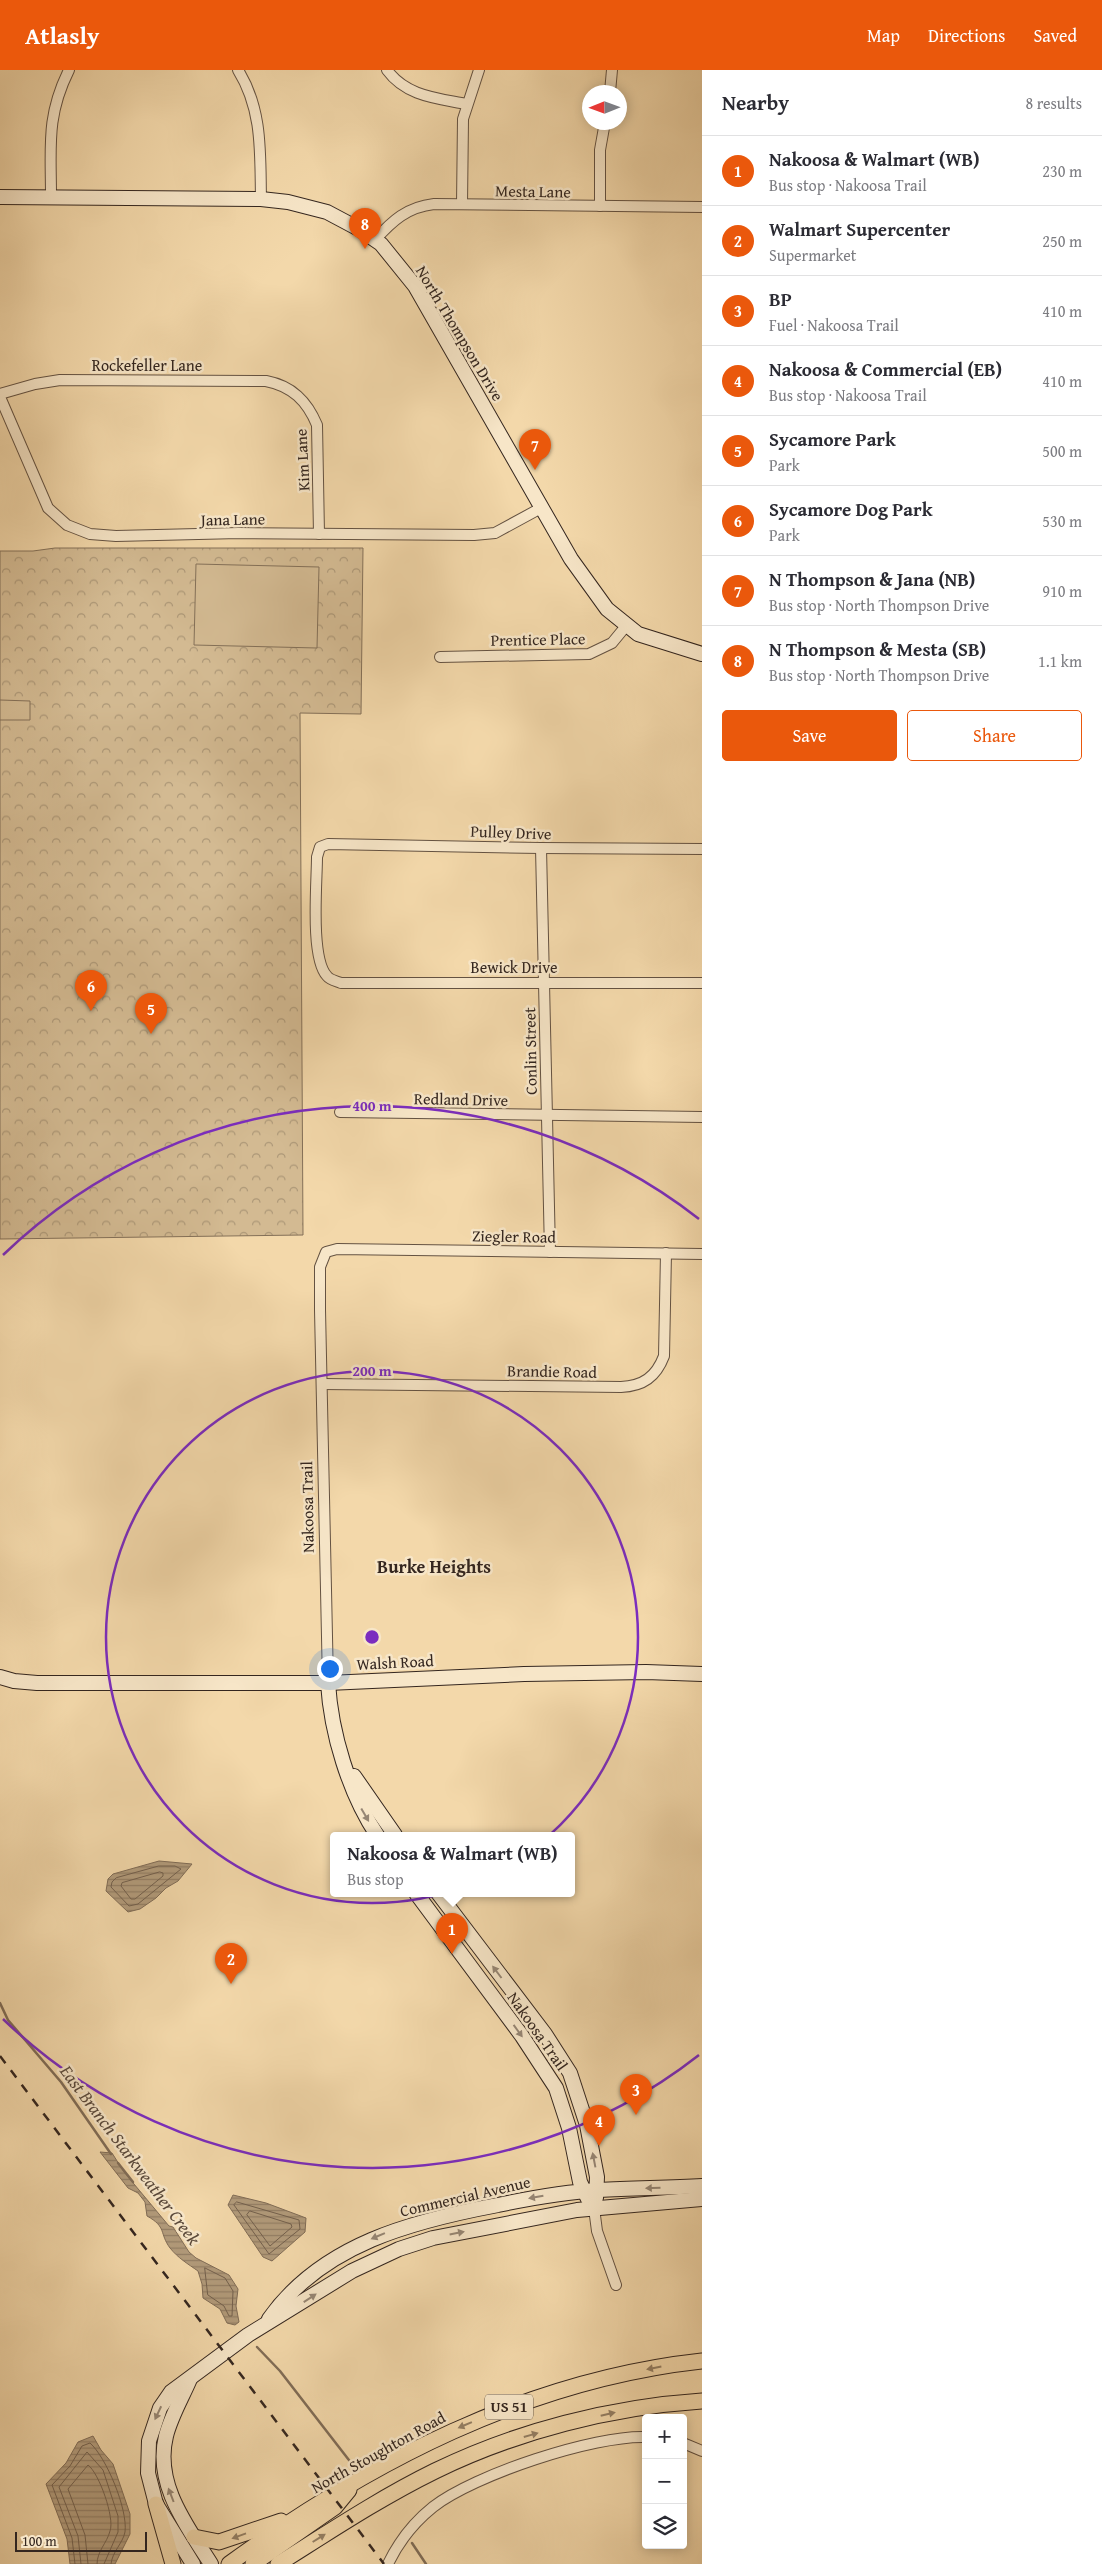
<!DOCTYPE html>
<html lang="en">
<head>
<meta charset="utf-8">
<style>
	body { margin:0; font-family:"Gentium Book Plus",serif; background:#f2f2f3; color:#2b2b33 }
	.controls { position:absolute; right:15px; bottom:15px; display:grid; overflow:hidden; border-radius:5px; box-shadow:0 2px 12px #0003 }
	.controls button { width:45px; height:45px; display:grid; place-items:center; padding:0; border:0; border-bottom:1px solid #e1e1e2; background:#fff; color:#2b2b33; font:25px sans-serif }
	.compass { position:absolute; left:582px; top:15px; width:45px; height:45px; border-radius:50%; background:#fff; box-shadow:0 2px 12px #0003; rotate:269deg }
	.scale { position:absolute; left:15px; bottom:12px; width:132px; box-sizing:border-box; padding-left:5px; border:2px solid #34261f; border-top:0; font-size:14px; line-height:18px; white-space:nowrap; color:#34261f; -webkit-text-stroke:4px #f7e6c8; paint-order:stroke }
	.you { position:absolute; left:329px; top:1598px; width:18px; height:18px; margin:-12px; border:4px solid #fff; border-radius:50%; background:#1a73e8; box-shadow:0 0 0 8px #1a73e833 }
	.badge { display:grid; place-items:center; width:32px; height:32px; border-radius:50%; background:#ea580c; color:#fff; font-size:16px; font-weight:700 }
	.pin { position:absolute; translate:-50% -41px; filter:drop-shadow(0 1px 2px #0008) }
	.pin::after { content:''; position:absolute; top:26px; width:18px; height:15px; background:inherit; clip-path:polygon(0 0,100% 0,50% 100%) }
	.popup { position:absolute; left:330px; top:1762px; width:245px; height:65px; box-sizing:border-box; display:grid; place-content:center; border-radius:5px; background:#fff; filter:drop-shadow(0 1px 4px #0005); font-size:16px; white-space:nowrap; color:#7c7c81 }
	.popup b { font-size:19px; color:#2b2b33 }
	.popup::after { content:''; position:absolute; left:50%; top:100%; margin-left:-10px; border:10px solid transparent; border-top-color:#fff }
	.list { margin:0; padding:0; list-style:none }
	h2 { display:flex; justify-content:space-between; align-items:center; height:65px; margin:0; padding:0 20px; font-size:21px }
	h2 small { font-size:16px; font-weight:400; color:#7c7c81 }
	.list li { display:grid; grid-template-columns:32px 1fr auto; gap:15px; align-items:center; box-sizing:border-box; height:70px; padding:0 20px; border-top:1px solid #e1e1e2 }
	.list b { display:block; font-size:19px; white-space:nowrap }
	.list p { margin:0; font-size:16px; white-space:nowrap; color:#7c7c81 }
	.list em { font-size:16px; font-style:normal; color:#7c7c81 }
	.actions { display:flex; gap:10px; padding:15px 20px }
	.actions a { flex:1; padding:11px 0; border:1px solid #ea580c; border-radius:5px; text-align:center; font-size:18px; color:#ea580c }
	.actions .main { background:#ea580c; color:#fff }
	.icon { flex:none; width:28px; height:28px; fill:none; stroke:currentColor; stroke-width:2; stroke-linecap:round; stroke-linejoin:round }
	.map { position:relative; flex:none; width:702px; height:2494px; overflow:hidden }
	header { display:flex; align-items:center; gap:30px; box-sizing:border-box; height:70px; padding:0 25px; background:#ea580c; color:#fff }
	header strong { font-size:24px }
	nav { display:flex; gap:28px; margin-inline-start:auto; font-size:18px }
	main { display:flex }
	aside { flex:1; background:#fff }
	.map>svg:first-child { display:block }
	.forest { fill:url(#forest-crowns); stroke:#847058 }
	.garden { fill:#d3ba92; stroke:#847058 }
	.water { fill:url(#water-rules); stroke:#806c56 }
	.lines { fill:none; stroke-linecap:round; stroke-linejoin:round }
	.shore { stroke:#73604d; stroke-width:1 }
	.stream { stroke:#806c56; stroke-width:2.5 }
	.street-casing { stroke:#645242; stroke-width:12 }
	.secondary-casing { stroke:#34261f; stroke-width:16 }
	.primary-casing { stroke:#34261f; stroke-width:17 }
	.street { stroke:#f7e6c8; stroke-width:10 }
	.secondary { stroke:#f7e6c8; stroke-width:14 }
	.primary { stroke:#f3d8aa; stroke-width:15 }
	.rail { stroke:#34261f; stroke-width:2.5; stroke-dasharray:9 9; stroke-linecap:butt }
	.oneway { fill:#968674 }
	.oneway2 { fill:#947f64 }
	.ring { fill:none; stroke:#7b2cbf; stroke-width:2.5 }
	.labels { text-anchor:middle; stroke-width:5; stroke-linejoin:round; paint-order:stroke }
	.shield { fill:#f7e6c8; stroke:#6e6052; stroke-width:1 }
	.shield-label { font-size:15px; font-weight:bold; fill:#34261f }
	.street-label { font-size:16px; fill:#34261f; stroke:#f7e6c8 }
	.neighbourhood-label { font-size:18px; font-weight:bold; fill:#34261f; stroke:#f7e6c8 }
	.water-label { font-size:18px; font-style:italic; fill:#5a493b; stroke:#f7e6c8 }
	.centre { fill:#7b2cbf; stroke:#f7e6c8; stroke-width:2.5 }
	.ring-label { font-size:15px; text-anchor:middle; font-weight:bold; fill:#7b2cbf; stroke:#f7e6c8; stroke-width:5; stroke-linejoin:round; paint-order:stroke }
</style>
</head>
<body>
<header>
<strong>Atlasly</strong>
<nav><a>Map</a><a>Directions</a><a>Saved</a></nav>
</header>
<main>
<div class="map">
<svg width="702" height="2494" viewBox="0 0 702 2494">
	<defs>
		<pattern id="forest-crowns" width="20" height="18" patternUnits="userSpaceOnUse" patternTransform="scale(1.25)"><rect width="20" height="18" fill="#d3ba92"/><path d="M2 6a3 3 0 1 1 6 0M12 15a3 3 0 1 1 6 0" fill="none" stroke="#ac9777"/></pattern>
		<pattern id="water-rules" width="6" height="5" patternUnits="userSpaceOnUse" patternTransform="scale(1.25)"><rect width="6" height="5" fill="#b29b7b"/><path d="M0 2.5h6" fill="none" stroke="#927e64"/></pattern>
	</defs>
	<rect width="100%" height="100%" fill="#f3d8aa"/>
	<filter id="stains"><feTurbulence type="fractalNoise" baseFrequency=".004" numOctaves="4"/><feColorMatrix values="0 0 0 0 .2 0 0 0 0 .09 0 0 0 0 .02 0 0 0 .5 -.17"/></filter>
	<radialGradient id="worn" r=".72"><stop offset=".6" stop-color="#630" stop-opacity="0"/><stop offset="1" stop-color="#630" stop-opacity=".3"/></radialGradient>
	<polygon class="forest" points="55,478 363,478 361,644 300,643 303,1165 0,1169 0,481 33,481"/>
	<g class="garden">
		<polygon points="196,494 319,497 317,578 194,575"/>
		<polygon points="0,630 30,631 30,650 0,650"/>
	</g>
	<g class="water">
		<polygon points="159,1791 192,1794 178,1811 166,1818 156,1828 140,1839 128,1842 106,1821 108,1809 113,1804"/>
		<path d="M100,2082L112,2083L124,2102L169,2156L173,2157L189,2182L196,2188L229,2205L238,2219L236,2236L239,2252L235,2255L227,2253L220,2239L203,2228L202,2214L198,2201C188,2194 178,2188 170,2178C159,2163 167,2157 147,2146L145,2132L138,2123L128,2118Z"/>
		<polygon points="233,2125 266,2133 306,2148 305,2162 272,2191 263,2187 228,2135"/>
		<polygon points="93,2366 101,2380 113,2394 130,2444 130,2464 115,2494 70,2494 67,2469 46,2414 66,2393 78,2372"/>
	</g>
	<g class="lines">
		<g class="shore">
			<polygon points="159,1796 175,1796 181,1799 138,1834 129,1836 111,1817 112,1812 116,1808"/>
			<polygon points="160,1802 163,1803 163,1806 135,1829 131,1829 121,1816 122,1813"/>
			<polygon points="237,2132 299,2150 300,2159 269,2184 234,2135"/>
			<polygon points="250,2141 291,2154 292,2157 270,2176 247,2145"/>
			<polygon points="205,2198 225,2208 233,2221 232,2246 229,2246 224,2236 208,2225"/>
			<path d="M75,2494L72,2468L52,2415L70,2396L82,2376L90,2373C106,2387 128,2439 125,2462C123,2473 112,2482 111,2494"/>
			<polyline points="81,2494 78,2466 59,2417 87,2382 103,2400 118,2446 118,2462 104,2494"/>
			<path d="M88,2494L85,2465L68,2419L88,2395C99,2403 115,2448 110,2461C107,2473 97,2481 97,2494"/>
		</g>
		<g class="stream">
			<polyline points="0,1933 8,1950 61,2012 111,2084"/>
			<polyline points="118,2093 133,2112"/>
			<polyline points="257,2277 280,2301 352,2394"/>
			<polyline points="412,2473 426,2494"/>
		</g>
		<defs>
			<g id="street">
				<path d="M238,0C263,40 260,84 261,129"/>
				<path d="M387,0C406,26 436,28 466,34"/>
				<polyline points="610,22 612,0"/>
				<path d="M51,127C51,77 46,46 69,0"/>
				<polyline points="462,134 463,49 479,0"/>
				<polyline points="600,136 600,80 605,52"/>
				<path d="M375,170C392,151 407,137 434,134L702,137"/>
				<path d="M0,324L35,314L60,310L266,311C292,316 307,331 317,355L319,464"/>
				<polyline points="0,327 48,438 67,455 90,464 116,466 239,463 474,465 495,463 541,438"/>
				<polyline points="440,587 589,584 612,573 626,556"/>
				<polyline points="541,778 550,1182"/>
				<path d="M702,779L541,778L328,774L320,777L317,787C317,812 310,888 327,906C330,910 336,911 341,913H702"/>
				<polyline points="340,1042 702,1047"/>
				<path d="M322,1314L621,1317C643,1316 656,1307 664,1286L666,1183"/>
				<polyline points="328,1613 320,1240 320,1197 326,1182 337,1179 702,1184"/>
				<polyline points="594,2138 597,2161 616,2215"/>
				<polyline points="683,2373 702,2381"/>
				<path d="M388,2494C399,2471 413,2453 433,2437C474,2405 594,2365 646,2367"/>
			</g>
			<g id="secondary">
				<polyline points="0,127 261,129 288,132 327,142 359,159 381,174 415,216 571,489 607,539 638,564 702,584"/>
				<polyline points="0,1607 14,1611 37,1613 328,1613 524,1604 646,1602 702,1604"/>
				<path d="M328,1613C331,1663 349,1723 377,1765"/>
				<polyline points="354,1706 395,1765"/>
				<polyline points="416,1823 522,1966 556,2018 569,2058 580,2112 588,2129"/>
				<polyline points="438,1823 545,1964 570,2003 587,2055 597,2107 596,2128"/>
				<path d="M269,2249C322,2174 413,2151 498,2135C531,2128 565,2122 599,2120C634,2118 668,2118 702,2116"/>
				<path d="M190,2309C182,2328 171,2346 166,2366C154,2414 187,2456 211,2494"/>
				<polyline points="193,2494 156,2434 148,2403 149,2371 160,2338 171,2322 248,2265 352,2201 399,2179 433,2168 577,2140 702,2129"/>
			</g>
			<g id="primary">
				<polyline points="156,2434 173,2494"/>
				<polyline points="194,2467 219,2472 281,2451"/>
				<path d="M229,2494C370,2392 527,2310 702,2291"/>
				<polyline points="253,2494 335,2437 349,2420"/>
				<path d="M278,2494C329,2462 380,2428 435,2401C517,2361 611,2337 702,2331"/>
			</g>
		</defs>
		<use href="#street" class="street-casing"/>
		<use href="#secondary" class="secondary-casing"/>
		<use href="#primary" class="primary-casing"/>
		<use href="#street" class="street"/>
		<use href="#secondary" class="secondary"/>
		<use href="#primary" class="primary"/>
		<polyline class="rail" points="0,1986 384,2494"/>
	</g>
	<defs><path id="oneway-solid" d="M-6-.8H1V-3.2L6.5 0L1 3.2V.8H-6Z" transform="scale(1.25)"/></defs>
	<g class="oneway">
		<use href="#oneway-solid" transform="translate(365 1745) rotate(60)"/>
		<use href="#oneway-solid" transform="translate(497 1902) rotate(-127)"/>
		<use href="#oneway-solid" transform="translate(518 1961) rotate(54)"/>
		<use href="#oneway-solid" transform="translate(594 2090) rotate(-101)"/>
		<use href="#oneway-solid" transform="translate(653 2118) rotate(178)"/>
		<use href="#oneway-solid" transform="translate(536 2127) rotate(170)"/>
		<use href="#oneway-solid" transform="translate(457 2163) rotate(-11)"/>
		<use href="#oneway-solid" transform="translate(378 2166) rotate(157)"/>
		<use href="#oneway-solid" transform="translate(310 2228) rotate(-33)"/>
		<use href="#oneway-solid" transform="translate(158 2343) rotate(115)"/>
		<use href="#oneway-solid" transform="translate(171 2425) rotate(-111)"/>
	</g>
	<g class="oneway2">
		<use href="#oneway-solid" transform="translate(654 2298) rotate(169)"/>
		<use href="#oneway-solid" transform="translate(608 2344) rotate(-13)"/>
		<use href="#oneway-solid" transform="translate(465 2355) rotate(157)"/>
		<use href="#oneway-solid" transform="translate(531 2365) rotate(-16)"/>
		<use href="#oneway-solid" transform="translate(239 2466) rotate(160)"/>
		<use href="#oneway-solid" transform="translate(319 2468) rotate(-32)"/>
	</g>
	<g class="ring">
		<circle cx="372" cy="1567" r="266"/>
		<path d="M699 1985A531 531 0 0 1 3 1949M3 1185A531 531 0 0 1 699 1149"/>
	</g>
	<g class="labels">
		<rect class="shield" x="485" y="2324.5" width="48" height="25" rx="4"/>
		<g class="shield-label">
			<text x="509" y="2342">US 51</text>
		</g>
		<g class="street-label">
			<text transform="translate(533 121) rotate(1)" y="6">Mesta Lane</text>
			<text transform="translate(460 263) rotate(59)" y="6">North Thompson Drive</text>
			<text x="147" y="301">Rockefeller Lane</text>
			<text transform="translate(302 390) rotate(-93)" y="6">Kim Lane</text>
			<text transform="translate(233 449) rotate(-1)" y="6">Jana Lane</text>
			<text transform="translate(538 569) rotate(-1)" y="6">Prentice Place</text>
			<text transform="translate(511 762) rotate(2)" y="6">Pulley Drive</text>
			<text x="514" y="903">Bewick Drive</text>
			<text transform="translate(530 981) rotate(-91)" y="6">Conlin Street</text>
			<text transform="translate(461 1029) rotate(1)" y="6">Redland Drive</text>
			<text transform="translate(514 1166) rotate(1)" y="6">Ziegler Road</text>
			<text transform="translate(552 1301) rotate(1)" y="6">Brandie Road</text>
			<text transform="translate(307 1437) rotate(-91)" y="6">Nakoosa Trail</text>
			<text transform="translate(395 1592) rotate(-3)" y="6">Walsh Road</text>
			<text transform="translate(538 1961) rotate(55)" y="6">Nakoosa Trail</text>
			<text transform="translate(465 2126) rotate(-13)" y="6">Commercial Avenue</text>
			<text transform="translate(378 2382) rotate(-29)" y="6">North Stoughton Road</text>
		</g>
		<g class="neighbourhood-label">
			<text x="434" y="1503">Burke Heights</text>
		</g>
		<g class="water-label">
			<text transform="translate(130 2085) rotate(53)" y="6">East Branch Starkweather Creek</text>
		</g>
	</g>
	<circle cx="372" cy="1567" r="8" class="centre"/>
	<g class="ring-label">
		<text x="372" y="1041">400 m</text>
		<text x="372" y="1306">200 m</text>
	</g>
	<rect width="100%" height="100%" filter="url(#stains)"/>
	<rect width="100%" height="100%" fill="url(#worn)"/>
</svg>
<div class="controls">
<button>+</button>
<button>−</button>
<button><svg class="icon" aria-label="layers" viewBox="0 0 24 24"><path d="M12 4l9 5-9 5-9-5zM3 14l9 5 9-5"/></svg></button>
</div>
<svg class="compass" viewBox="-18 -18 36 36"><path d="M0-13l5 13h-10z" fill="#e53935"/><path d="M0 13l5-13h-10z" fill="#7c7c81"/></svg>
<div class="scale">100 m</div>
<div class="you"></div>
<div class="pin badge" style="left:452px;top:1884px">1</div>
<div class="popup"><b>Nakoosa &amp; Walmart (WB)</b>Bus stop</div>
<div class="pin badge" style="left:231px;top:1914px">2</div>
<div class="pin badge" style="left:636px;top:2045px">3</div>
<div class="pin badge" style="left:599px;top:2076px">4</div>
<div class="pin badge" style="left:151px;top:964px">5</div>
<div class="pin badge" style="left:91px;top:941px">6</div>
<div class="pin badge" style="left:535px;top:400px">7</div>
<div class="pin badge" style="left:365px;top:179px">8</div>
</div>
<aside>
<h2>Nearby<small>8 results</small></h2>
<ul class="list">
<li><span class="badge">1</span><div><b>Nakoosa &amp; Walmart (WB)</b><p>Bus stop · Nakoosa Trail</p></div><em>230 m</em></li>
<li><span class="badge">2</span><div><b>Walmart Supercenter</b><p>Supermarket</p></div><em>250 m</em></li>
<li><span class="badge">3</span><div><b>BP</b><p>Fuel · Nakoosa Trail</p></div><em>410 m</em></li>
<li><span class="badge">4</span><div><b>Nakoosa &amp; Commercial (EB)</b><p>Bus stop · Nakoosa Trail</p></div><em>410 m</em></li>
<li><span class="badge">5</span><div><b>Sycamore Park</b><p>Park</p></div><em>500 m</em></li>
<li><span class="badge">6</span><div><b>Sycamore Dog Park</b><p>Park</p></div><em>530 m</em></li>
<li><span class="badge">7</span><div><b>N Thompson &amp; Jana (NB)</b><p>Bus stop · North Thompson Drive</p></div><em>910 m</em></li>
<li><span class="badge">8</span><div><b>N Thompson &amp; Mesta (SB)</b><p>Bus stop · North Thompson Drive</p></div><em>1.1 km</em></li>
</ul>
<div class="actions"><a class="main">Save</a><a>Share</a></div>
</aside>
</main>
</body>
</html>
